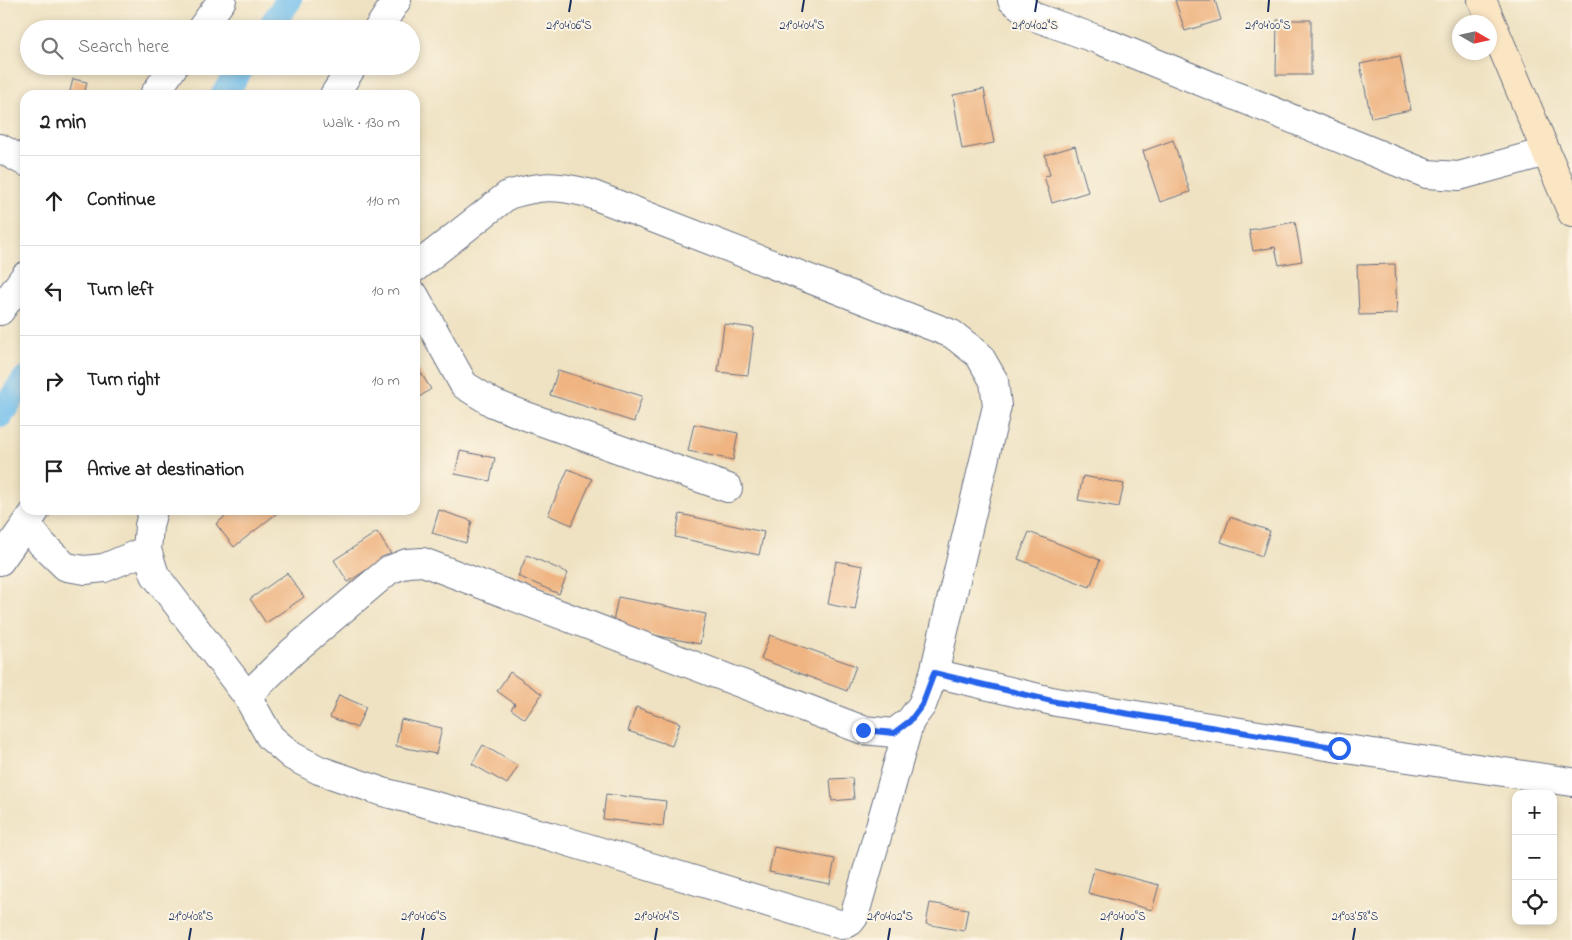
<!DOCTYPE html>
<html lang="en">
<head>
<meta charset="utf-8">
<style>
	body { margin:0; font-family:"Indie Flower",sans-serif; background:#f2f2f2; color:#222 }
	.controls { position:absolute; right:15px; bottom:15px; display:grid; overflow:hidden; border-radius:10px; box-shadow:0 2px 8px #0003 }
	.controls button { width:45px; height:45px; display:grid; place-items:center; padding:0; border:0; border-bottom:1px solid #e0e0e0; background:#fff; color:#222; font:25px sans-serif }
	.compass { position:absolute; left:1452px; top:15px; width:45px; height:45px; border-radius:50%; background:#fff; box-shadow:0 2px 8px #0003; rotate:99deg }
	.stop { position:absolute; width:15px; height:15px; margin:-11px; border:4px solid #2563eb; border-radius:50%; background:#fff }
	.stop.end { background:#2563eb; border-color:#fff; box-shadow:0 1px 5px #0008 }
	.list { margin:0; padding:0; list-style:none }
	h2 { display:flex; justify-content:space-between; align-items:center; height:65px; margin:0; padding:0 20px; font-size:21px }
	h2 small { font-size:16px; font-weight:400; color:#767676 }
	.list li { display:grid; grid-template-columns:32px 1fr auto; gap:15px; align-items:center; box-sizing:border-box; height:90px; padding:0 20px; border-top:1px solid #e0e0e0 }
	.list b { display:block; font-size:19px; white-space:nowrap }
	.list em { font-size:16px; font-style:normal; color:#767676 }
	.icon { flex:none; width:28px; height:28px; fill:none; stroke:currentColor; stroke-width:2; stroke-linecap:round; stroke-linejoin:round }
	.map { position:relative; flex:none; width:1572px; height:940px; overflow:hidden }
	.search { position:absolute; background:#fff; box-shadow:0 2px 8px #0003; left:20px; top:20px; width:400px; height:55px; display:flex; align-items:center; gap:12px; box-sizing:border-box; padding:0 18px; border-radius:28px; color:#767676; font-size:19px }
	.panel { position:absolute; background:#fff; box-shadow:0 2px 8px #0003; left:20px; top:90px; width:400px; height:425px; border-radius:15px }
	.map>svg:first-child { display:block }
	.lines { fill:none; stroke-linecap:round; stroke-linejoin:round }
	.canal { stroke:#73bfec; stroke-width:26 }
	.building { fill:#efb481 }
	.street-casing { stroke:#656e81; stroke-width:30 }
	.secondary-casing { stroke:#656e81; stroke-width:30 }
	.street { stroke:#fff; stroke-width:28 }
	.secondary { stroke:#fbe6c4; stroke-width:28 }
	.route { stroke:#2563eb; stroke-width:6 }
	.ticks { fill:none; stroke:#1b2f5e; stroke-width:2 }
	.ticks-label { font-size:12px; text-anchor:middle; fill:#1b2f5e; stroke:#fcf5e5; stroke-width:4; stroke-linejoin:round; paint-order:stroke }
</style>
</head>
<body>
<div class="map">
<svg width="1572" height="940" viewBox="0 0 1572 940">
	<rect width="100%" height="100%" fill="#fcf5e5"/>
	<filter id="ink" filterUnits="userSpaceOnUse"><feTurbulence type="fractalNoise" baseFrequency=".02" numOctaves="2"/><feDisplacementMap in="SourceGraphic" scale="10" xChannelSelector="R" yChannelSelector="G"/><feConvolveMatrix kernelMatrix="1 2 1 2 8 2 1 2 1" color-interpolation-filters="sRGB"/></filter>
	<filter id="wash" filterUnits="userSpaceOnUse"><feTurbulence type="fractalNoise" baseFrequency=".0096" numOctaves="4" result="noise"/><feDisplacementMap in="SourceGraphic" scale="20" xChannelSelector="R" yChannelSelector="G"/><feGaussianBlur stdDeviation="1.12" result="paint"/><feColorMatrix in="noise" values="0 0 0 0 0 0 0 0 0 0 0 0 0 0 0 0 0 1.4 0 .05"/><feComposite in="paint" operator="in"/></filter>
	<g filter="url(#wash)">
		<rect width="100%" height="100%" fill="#efe2c2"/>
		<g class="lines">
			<g class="canal">
				<polyline points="269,29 289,0"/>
				<polyline points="223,95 243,66"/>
				<polyline points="0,415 25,379"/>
			</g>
		</g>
		<g id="blocks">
			<g class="building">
				<polygon points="1175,0 1215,0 1221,20 1185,31"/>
				<polygon points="1277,20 1311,20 1311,75 1276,75"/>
				<polygon points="1400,56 1411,110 1371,118 1360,64"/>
				<polygon points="73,79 87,82 84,95 69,95"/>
				<polygon points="984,89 994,143 962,149 953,95"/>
				<polygon points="1173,140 1190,192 1160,202 1143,151"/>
				<polygon points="1075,146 1088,192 1052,203 1044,176 1050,175 1045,155"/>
				<polygon points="1295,222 1302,261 1279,265 1275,247 1253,251 1249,230"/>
				<polygon points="1395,264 1397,314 1359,315 1357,265"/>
				<polygon points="724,324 754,328 748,375 718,372"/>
				<polygon points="417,367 431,389 415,400 415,368"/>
				<polygon points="558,370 642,396 634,422 550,395"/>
				<polygon points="694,424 738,433 733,460 688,451"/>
				<polygon points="460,451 495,458 490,481 455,474"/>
				<polygon points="568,469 592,479 572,525 548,515"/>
				<polygon points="1083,476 1124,484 1119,507 1078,500"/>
				<polygon points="233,510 281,510 234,547 216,524"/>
				<polygon points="439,510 472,521 466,543 432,533"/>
				<polygon points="680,514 764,532 759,555 675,537"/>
				<polygon points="1230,517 1270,531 1262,556 1221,542"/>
				<polygon points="377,532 391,554 348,582 334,560"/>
				<polygon points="1029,532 1100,560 1090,587 1018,559"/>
				<polygon points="527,555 568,573 559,594 518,576"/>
				<polygon points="836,561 863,566 855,610 828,604"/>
				<polygon points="287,573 304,597 266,623 250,599"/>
				<polygon points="618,597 706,614 700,644 612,627"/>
				<polygon points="770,635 856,666 847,691 761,659"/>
				<polygon points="510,672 542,694 525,719 511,709 515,704 497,691"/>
				<polygon points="339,695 366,707 357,728 330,717"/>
				<polygon points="636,707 680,723 672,746 628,731"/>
				<polygon points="401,719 442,728 436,754 396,746"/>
				<polygon points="483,745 518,766 507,784 472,764"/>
				<polygon points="852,778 854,799 832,801 830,779"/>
				<polygon points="606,794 666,801 663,826 603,819"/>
				<polygon points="774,847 835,859 830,884 769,872"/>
				<polygon points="1094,868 1159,885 1152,910 1088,893"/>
				<polygon points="930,903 968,909 964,931 926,924"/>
			</g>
		</g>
	</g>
	<g filter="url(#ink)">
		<use href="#blocks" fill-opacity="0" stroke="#656e81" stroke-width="1"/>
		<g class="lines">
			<defs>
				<g id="street">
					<polyline points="1012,0 1035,17 1102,41 1427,174 1459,176 1546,152"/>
					<polyline points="201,29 222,0"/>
					<polyline points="378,29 397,0"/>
					<polyline points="154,95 174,66"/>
					<polyline points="334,95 353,66"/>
					<polyline points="0,148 25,162"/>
					<polyline points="415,296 464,385 493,403 526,416 728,488"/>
					<polyline points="0,311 25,276"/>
					<polyline points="153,510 149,526 147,550 155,575 247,696 270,737 292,756 319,770 383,792 549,836 842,925 850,922 854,917 910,721"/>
					<polyline points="27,524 42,544 66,567 85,570 104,568 147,550"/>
					<polyline points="0,561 36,510"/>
					<polyline points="934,673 1056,702 1339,748 1572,782"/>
					<path d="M247,696L292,652L389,570L407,563L423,562L863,730L894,733L910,721L922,705L934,673L997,406L994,381L979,355L952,334L588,193C555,185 541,185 508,195L415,268"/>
				</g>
				<polyline id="secondary" points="1482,0 1572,213"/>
			</defs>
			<use href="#street" class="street-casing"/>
			<use href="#secondary" class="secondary-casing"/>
			<use href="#street" class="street"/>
			<use href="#secondary" class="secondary"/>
		</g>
	</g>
	<g class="lines" filter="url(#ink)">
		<polyline class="route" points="863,730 894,733 910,721 922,705 934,673 1056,702 1339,748"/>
	</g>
	<path class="ticks" d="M569,12L571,0M802,12L804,0M1035,12L1037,0M1268,12L1269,0M189,940L191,928M422,940L424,928M655,940L657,928M888,940L890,928M1121,940L1123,928M1353,940L1355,928"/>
	<g class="ticks-label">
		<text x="569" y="29">21°04'06"S</text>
		<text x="802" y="29">21°04'04"S</text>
		<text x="1035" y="29">21°04'02"S</text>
		<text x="1268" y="29">21°04'00"S</text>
		<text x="191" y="920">21°04'08"S</text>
		<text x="424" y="920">21°04'06"S</text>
		<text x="657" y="920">21°04'04"S</text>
		<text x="890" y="920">21°04'02"S</text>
		<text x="1123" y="920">21°04'00"S</text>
		<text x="1355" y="920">21°03'58"S</text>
	</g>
</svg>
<div class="controls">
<button>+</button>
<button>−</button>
<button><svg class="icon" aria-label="locate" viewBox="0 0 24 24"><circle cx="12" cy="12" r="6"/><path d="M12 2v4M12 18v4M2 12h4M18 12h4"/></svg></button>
</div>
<svg class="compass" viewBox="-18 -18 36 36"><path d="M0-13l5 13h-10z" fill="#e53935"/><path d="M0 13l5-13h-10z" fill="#767676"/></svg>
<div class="stop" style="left:1339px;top:748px"></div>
<div class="stop end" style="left:863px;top:730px"></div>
<div class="search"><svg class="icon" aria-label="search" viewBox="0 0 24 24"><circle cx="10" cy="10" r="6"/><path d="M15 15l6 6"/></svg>Search here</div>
<section class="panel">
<h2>2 min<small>Walk · 130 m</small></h2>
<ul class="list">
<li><svg class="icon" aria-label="ahead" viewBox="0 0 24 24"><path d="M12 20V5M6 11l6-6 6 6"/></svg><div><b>Continue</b></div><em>110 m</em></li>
<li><svg class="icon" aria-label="left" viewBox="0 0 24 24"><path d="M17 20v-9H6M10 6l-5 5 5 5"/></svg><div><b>Turn left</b></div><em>10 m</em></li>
<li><svg class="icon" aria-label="right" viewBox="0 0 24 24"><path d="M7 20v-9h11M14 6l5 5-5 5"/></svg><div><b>Turn right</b></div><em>10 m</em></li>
<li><svg class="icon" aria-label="arrive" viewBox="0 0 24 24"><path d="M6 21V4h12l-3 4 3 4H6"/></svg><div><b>Arrive at destination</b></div></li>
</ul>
</section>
</div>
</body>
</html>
